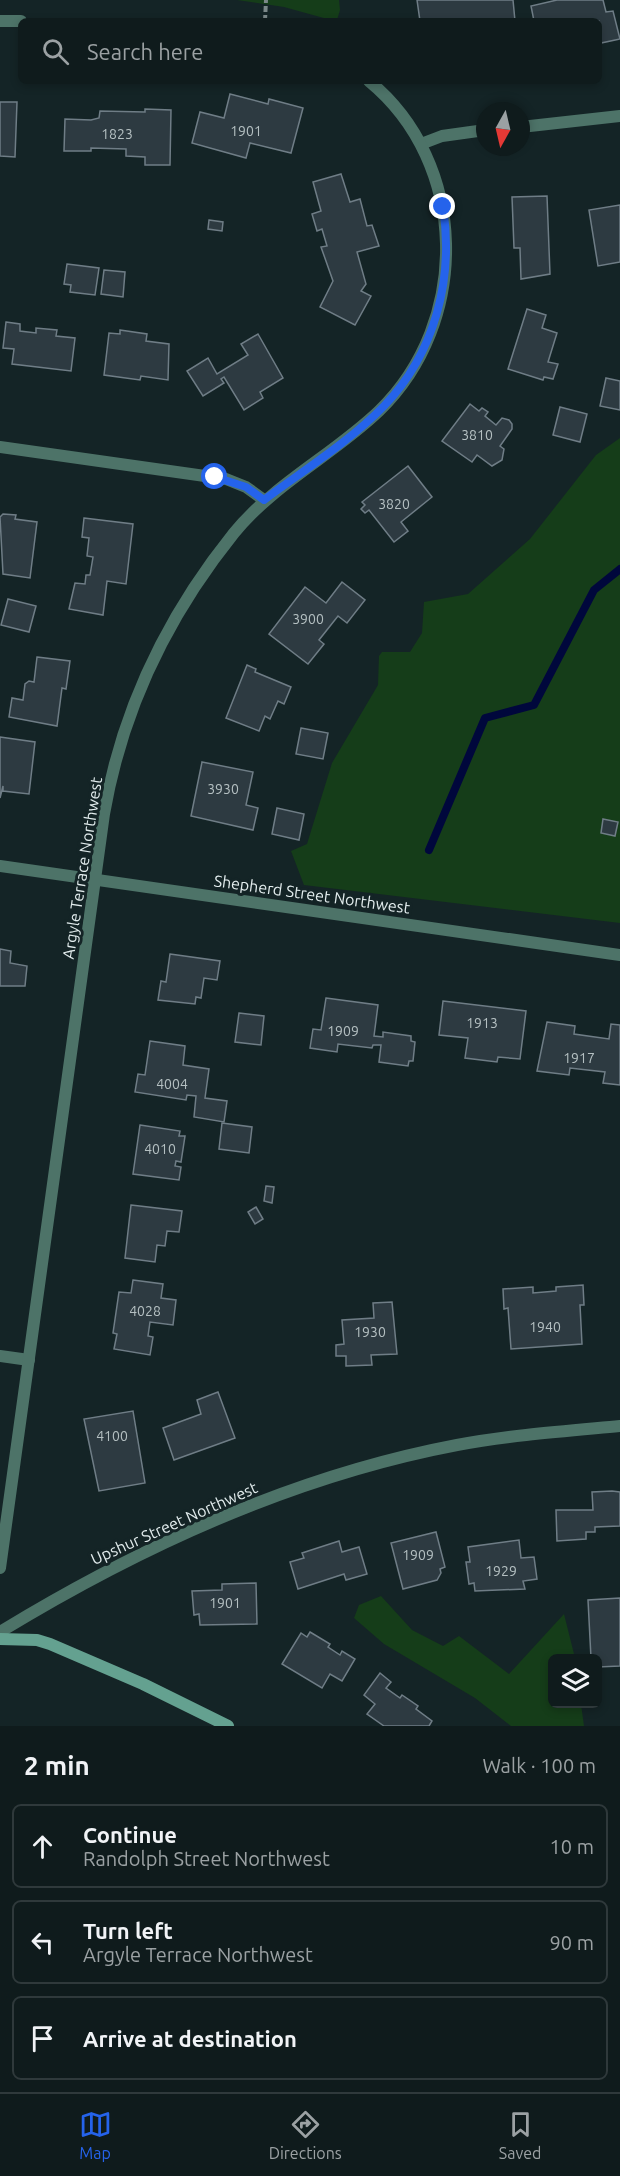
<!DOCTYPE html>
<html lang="en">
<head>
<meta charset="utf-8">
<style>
	body { margin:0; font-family:Ubuntu,sans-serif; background:#182425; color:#f1f3f6 }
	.controls { position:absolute; right:18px; bottom:18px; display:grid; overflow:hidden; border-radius:9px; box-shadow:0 3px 9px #0003 }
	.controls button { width:54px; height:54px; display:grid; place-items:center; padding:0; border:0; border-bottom:2px solid #2f393b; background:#0f1b1c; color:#f1f3f6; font:30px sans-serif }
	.compass { position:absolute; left:476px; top:102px; width:54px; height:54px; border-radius:50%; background:#0f1b1c; box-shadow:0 3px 9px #0003; rotate:188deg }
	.stop { position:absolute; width:18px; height:18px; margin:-14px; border:4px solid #2563eb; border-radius:50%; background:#fff }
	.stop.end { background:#2563eb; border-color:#fff; box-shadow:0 2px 6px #0008 }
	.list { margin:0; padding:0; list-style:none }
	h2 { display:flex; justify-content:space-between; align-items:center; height:78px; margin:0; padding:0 24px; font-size:26px }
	h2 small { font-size:20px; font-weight:400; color:#9ba1a3 }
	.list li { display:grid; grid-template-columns:39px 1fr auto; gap:18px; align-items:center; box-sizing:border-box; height:84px; margin:0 12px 12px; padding:0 12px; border:2px solid #2f393b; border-radius:9px }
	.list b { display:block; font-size:22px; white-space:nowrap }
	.list p { margin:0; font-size:20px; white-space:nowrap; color:#9ba1a3 }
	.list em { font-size:20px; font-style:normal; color:#9ba1a3 }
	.icon { flex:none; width:33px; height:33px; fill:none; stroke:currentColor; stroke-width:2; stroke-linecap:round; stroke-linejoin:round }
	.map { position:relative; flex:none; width:620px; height:1726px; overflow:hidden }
	.search { position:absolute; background:#0f1b1c; box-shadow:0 3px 9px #0003; left:18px; right:18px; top:18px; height:66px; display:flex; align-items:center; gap:15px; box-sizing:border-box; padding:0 21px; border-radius:9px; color:#9ba1a3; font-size:22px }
	.sheet { height:366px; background:#0f1b1c }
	nav { display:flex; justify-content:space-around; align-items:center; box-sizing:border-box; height:84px; border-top:2px solid #2f393b; background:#0f1b1c; font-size:16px; color:#9ba1a3 }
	nav a { display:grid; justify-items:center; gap:3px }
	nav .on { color:#2563eb }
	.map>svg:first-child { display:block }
	.green { fill:#153d19 }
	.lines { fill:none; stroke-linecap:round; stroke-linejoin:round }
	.stream { stroke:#00073c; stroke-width:8 }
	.building { fill:#2d3a41; stroke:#6f7d86; stroke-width:1.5 }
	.path { stroke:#7b8889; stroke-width:4; stroke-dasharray:6 3; stroke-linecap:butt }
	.street { stroke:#4d7368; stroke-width:12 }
	.secondary { stroke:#64a190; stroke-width:12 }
	.route { stroke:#2563eb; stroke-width:8 }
	.labels { text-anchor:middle; stroke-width:6; stroke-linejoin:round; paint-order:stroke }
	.number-label { font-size:14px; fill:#b5c0c2 }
	.street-label { font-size:16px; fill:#e2eced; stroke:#142426 }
</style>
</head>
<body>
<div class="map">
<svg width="620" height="1726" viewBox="0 0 620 1726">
	<rect width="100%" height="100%" fill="#142426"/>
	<g class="green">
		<polygon points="237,0 339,0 340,10 337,20 331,20 284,7"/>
		<polygon points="620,438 620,923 304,885 291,851 307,844 332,763 378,685 379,656 382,652 410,652 422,633 424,602 468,594 530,539 596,455"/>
		<polygon points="381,1596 412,1630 443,1646 459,1636 509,1674 564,1614 575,1658 552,1658 552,1704 581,1704 584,1726 511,1726 475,1698 384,1644 354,1618 359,1605"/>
	</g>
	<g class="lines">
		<polyline class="stream" points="429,850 485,718 534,705 594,590 620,569"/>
	</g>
	<g class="building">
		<polygon points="417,0 513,0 515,21 420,21"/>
		<polygon points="557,0 603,0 606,12 613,11 620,39 601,43 599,21 534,21 531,6"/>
		<polygon points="230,94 268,104 269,99 303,108 291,153 250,143 246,158 192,143 200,112 224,118"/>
		<polygon points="0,102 17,102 15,157 0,156"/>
		<polygon points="145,109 171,110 170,165 145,165 145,157 126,156 126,149 91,148 91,151 64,151 65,119 91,120 99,118 100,111 145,112"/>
		<polygon points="341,174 350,202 360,199 367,226 372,225 379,246 357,252 366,284 361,291 371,296 355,325 320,307 333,281 321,247 327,246 322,229 317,231 312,214 321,211 313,182"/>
		<polygon points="547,196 550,274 521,279 520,248 514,248 512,197"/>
		<polygon points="620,205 620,262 598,266 589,210"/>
		<polygon points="209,220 223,222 222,231 208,229"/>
		<polygon points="67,264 99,268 95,295 70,292 71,285 64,284"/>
		<polygon points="104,270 125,272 123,297 101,294"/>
		<polygon points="527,309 546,315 542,328 557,333 548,362 558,364 553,379 544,377 543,380 508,369"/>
		<polygon points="6,322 20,324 20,331 36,333 36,328 57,330 56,336 75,338 71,371 12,364 14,349 3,348"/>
		<polygon points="120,330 147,334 146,341 169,344 168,380 141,376 140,380 104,375 109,333 120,334"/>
		<polygon points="258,334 283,378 260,392 263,398 244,410 224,377 221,379 224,383 203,396 187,371 208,358 217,374 248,355 241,344"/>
		<polygon points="606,378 620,381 620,410 600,406"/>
		<polygon points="470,404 479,411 482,408 488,412 485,416 496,425 502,418 509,420 512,424 512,429 500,446 504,449 502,460 492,466 477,455 472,462 442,441"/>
		<polygon points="560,407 587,414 580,442 553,435"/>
		<polygon points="408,466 432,497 401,522 408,531 394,542 369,510 365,513 361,509 365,505 362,502"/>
		<polygon points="3,514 16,515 15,519 37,522 30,578 3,574 0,517"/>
		<polygon points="84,518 133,524 126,584 107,581 103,615 69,609 75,583 85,584 86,575 90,575 93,557 87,556 89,538 82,537"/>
		<polygon points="342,582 365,600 347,623 338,616 319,640 324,644 308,664 269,634 305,587 326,603"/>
		<polygon points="8,599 36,606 29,632 1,625"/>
		<polygon points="37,657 70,661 66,689 62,688 57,726 9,717 12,698 23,700 25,684 29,681 34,682"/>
		<polygon points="247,665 256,669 255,672 291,687 284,704 278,701 270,719 265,716 259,731 226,718"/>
		<polygon points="301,728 328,733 323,759 296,754"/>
		<polygon points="0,737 35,742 29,794 3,791 3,786 0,798"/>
		<polygon points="202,762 253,772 246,805 258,808 253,830 191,816"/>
		<polygon points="277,808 304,814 299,840 272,834"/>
		<polygon points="603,819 618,822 615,836 601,833"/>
		<polygon points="0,949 11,951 10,963 27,966 25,986 0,986"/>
		<polygon points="170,954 220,961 217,980 204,978 201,998 196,997 195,1004 158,1000 161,981 166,982"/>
		<polygon points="326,998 378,1005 374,1036 383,1037 383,1032 411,1036 411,1041 415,1042 413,1061 409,1061 408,1066 379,1062 381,1045 373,1045 372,1048 338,1044 337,1052 310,1048 313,1029 321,1030"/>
		<polygon points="443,1001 526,1011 520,1059 498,1057 497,1062 465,1058 468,1038 439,1035"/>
		<polygon points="239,1013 264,1016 261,1045 235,1042"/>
		<polygon points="547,1022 575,1026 574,1034 609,1039 611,1024 620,1025 620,1085 603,1083 605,1072 570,1068 569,1075 537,1071"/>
		<polygon points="150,1041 185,1046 183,1065 209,1069 205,1098 227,1101 224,1122 194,1117 196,1096 187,1095 186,1100 135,1092 138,1074 145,1075"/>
		<polygon points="222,1123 252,1127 249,1153 219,1149"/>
		<polygon points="140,1125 180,1131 179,1136 185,1136 181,1162 176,1161 175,1166 181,1167 179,1180 133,1174"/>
		<polygon points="266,1186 274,1187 272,1203 264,1201"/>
		<polygon points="131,1205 182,1211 179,1232 167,1231 165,1246 157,1245 155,1262 125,1258"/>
		<polygon points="256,1207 263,1219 255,1224 248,1212"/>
		<polygon points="133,1280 163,1284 161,1298 176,1300 173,1325 150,1322 148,1336 153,1337 150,1355 114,1349 117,1334 113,1333 119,1292 131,1293"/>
		<polygon points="583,1285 584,1305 580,1305 582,1344 511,1349 508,1308 504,1309 503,1289 533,1287 533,1293 556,1291 556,1287"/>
		<polygon points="392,1302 397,1354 371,1355 372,1365 346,1366 346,1356 336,1356 336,1345 344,1344 342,1320 374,1318 373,1303"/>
		<polygon points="218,1392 235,1438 174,1460 163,1428 201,1414 197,1400"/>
		<polygon points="133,1411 145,1483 99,1491 84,1419"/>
		<polygon points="612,1491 620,1492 620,1526 595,1527 595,1532 586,1532 586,1539 557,1541 556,1510 593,1510 592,1492"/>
		<polygon points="436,1532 445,1567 440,1569 441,1573 437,1580 403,1589 391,1543"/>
		<polygon points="519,1540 521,1558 534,1557 537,1579 523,1581 525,1589 475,1591 474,1583 469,1584 466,1562 470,1562 468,1547"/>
		<polygon points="339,1541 342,1552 359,1547 367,1574 346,1580 344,1574 298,1589 290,1562 304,1558 302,1553"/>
		<polygon points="256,1583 257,1624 200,1625 199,1614 194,1615 192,1591 222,1590 222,1584"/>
		<polygon points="620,1598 620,1666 598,1667 598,1658 591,1658 588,1600"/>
		<polygon points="310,1632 330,1644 328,1647 340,1655 342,1651 355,1659 342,1681 330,1674 322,1688 282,1664 301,1633 307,1637"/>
		<polygon points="380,1673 391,1682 386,1688 400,1698 402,1695 418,1706 416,1709 432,1721 429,1726 384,1726 367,1714 375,1704 364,1695"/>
	</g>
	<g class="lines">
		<polyline class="path" points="265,21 266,0"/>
		<g class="street">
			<polyline points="0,21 21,21"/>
			<polyline points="521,127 620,116"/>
			<polyline points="421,144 442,136 485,130"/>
			<polyline points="0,447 226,479 246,487 264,500"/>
			<polyline points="0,866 620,955"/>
			<polyline points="0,1356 29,1360"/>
			<path d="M0,1568L104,814C122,710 168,615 234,533C275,483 333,455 379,411C471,322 469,163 369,81"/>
			<path d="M0,1632C141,1546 293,1476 457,1445C511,1435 566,1431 620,1426"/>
		</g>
		<polyline class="secondary" points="0,1639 37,1640 50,1644 143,1684 228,1726"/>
	</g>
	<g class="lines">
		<path class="route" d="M215,477L246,487L264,500C304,470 349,442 384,406C435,353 454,279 443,207"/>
	</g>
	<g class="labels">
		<g class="number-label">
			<text x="246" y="136">1901</text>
			<text x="117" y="139">1823</text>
			<text x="477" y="440">3810</text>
			<text x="394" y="509">3820</text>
			<text x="308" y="624">3900</text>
			<text x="223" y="794">3930</text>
			<text x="482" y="1028">1913</text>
			<text x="343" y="1036">1909</text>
			<text x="579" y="1063">1917</text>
			<text x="172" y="1089">4004</text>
			<text x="160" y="1154">4010</text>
			<text x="145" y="1316">4028</text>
			<text x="545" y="1332">1940</text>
			<text x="370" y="1337">1930</text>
			<text x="112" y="1441">4100</text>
			<text x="418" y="1560">1909</text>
			<text x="501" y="1576">1929</text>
			<text x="225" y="1608">1901</text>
		</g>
		<g class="street-label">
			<text transform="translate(82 868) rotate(-81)" y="6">Argyle Terrace Northwest</text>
			<text transform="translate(312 894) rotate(8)" y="6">Shepherd Street Northwest</text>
			<text transform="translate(174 1523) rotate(-24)" y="6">Upshur Street Northwest</text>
		</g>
	</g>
</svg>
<div class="controls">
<button><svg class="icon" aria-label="layers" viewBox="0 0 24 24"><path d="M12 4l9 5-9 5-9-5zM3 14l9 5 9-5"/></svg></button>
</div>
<svg class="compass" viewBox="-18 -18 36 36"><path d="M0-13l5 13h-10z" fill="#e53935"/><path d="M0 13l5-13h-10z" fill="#9ba1a3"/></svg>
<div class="stop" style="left:215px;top:477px"></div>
<div class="stop end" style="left:443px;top:207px"></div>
<div class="search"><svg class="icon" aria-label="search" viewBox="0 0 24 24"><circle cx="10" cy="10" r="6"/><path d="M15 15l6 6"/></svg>Search here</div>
</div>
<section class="sheet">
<h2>2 min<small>Walk · 100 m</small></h2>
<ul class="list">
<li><svg class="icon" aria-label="ahead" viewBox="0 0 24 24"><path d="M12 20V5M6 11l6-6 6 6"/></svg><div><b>Continue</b><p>Randolph Street Northwest</p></div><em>10 m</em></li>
<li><svg class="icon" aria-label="left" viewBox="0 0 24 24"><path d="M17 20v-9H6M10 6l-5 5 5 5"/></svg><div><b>Turn left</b><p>Argyle Terrace Northwest</p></div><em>90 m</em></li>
<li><svg class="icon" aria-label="arrive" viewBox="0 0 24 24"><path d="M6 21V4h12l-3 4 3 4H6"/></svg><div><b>Arrive at destination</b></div></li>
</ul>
</section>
<nav>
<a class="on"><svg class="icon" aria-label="map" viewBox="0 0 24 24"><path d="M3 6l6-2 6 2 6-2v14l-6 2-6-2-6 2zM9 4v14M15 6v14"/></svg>Map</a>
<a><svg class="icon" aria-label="directions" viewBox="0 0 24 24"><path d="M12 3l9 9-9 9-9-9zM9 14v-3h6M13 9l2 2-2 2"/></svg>Directions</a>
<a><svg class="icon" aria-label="saved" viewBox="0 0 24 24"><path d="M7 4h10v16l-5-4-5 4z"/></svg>Saved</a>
</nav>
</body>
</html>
